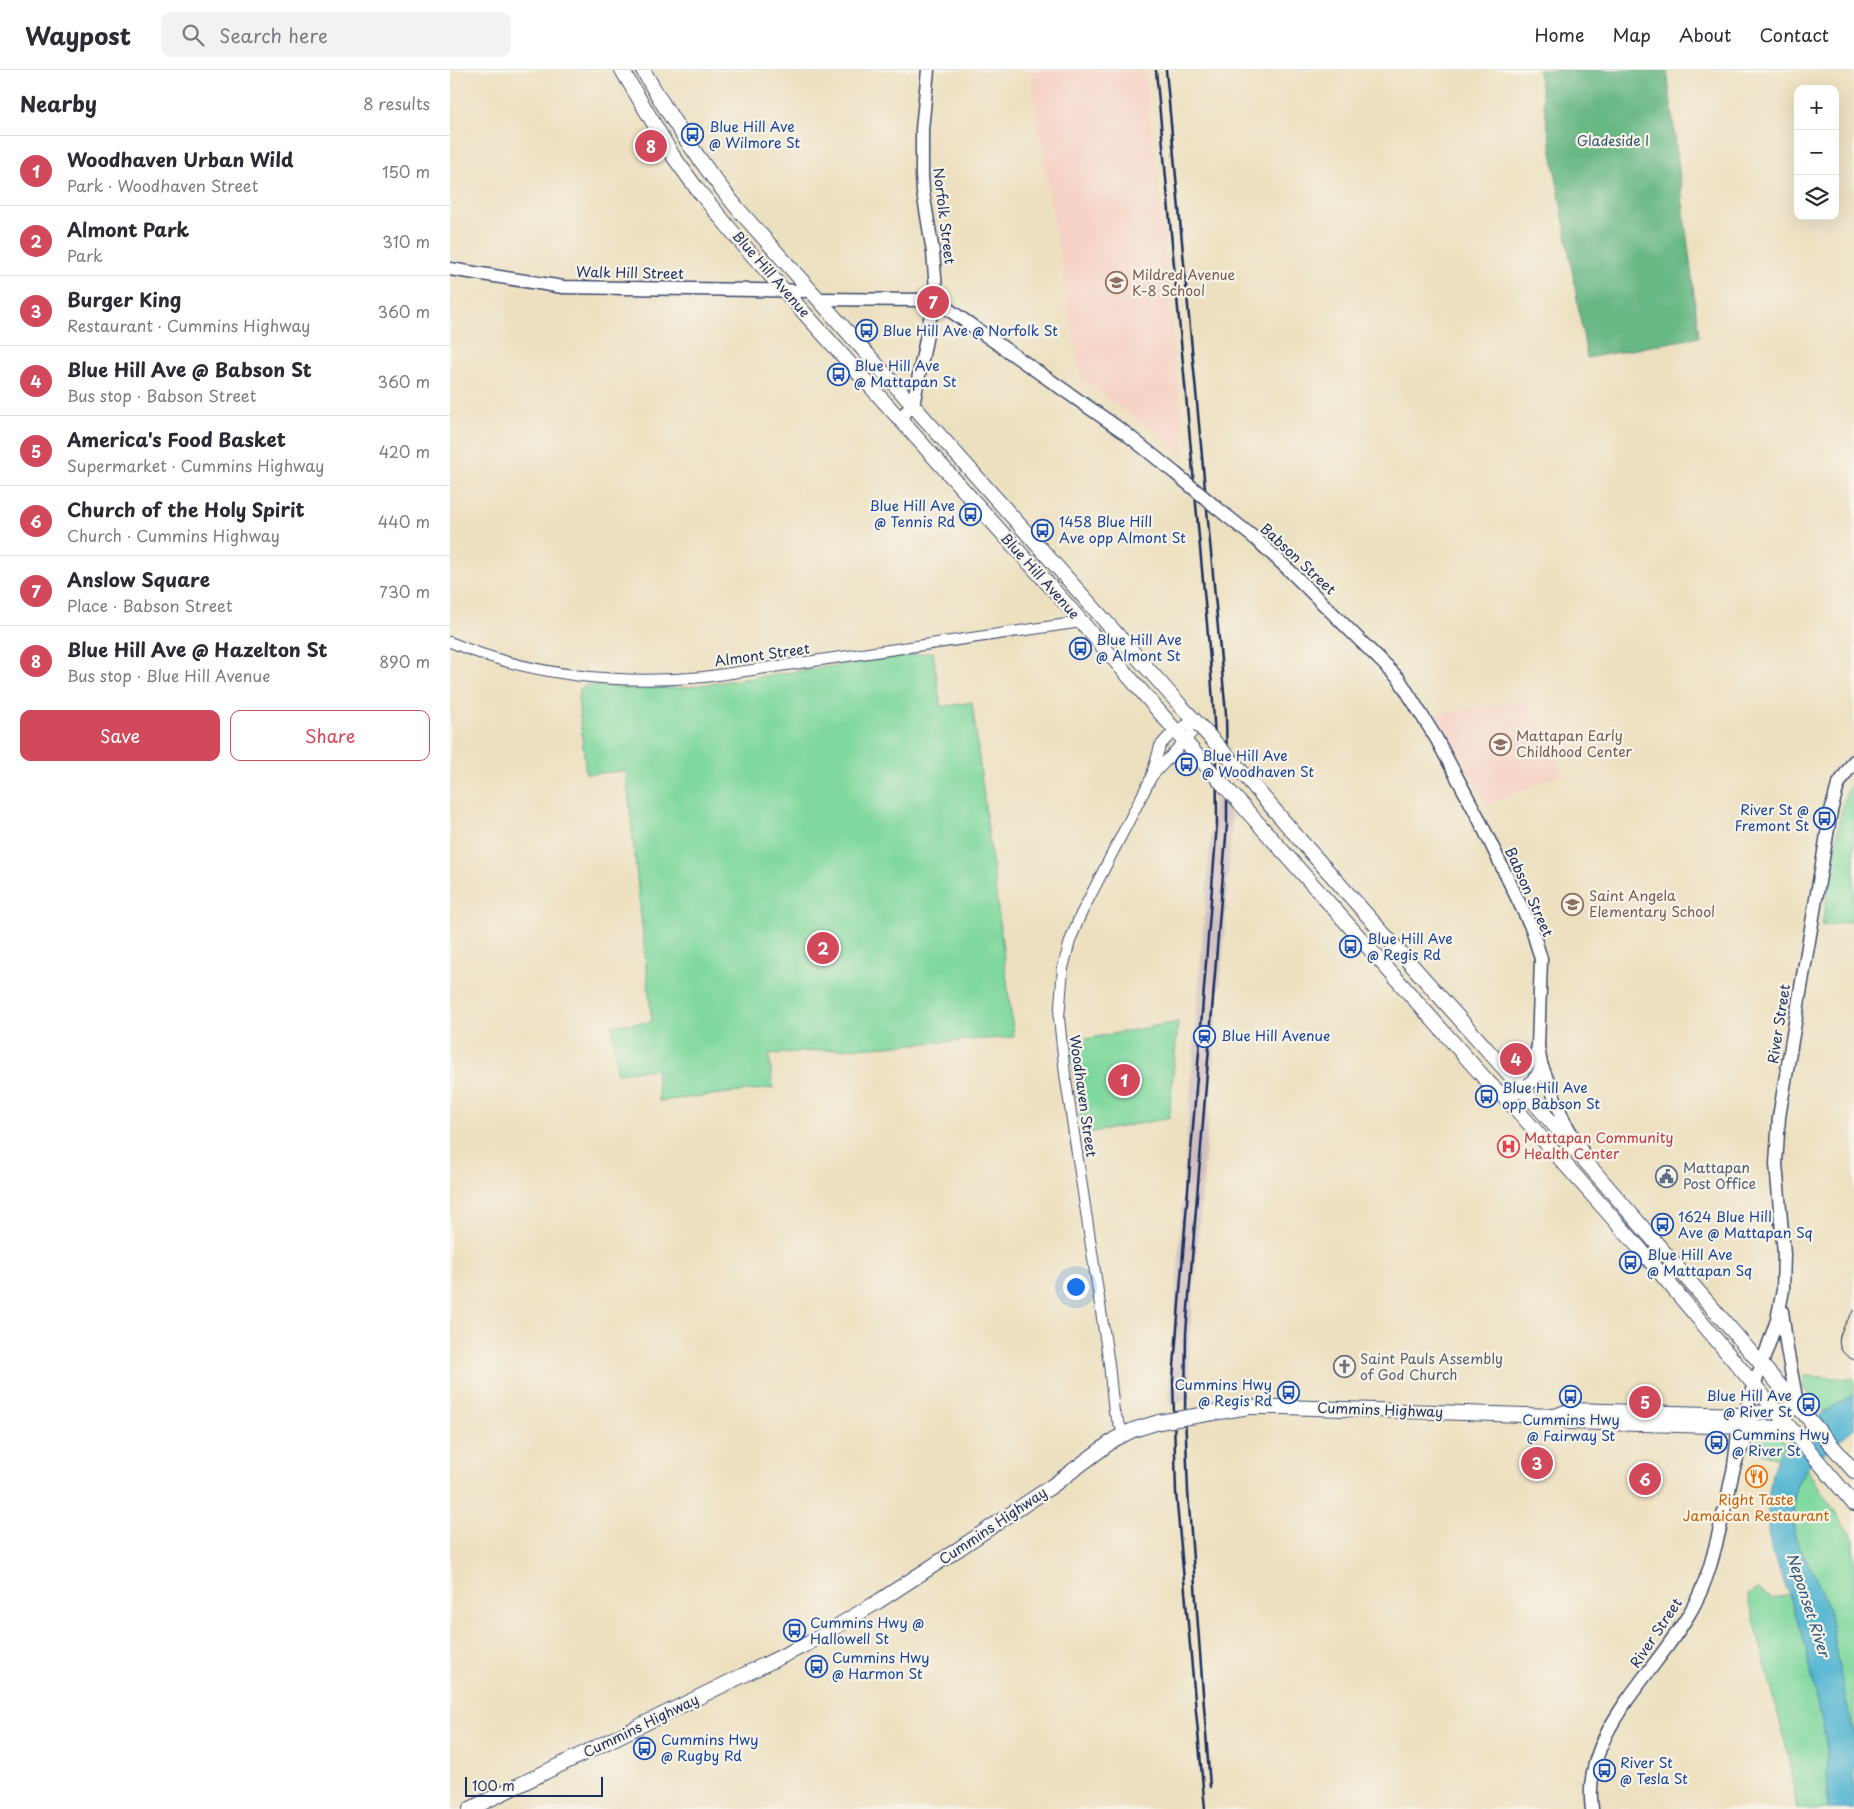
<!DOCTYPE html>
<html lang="en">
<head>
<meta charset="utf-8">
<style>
	body { margin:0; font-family:"Playpen Sans",sans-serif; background:#f2f2f3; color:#2b2b33 }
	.controls { position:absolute; right:15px; top:15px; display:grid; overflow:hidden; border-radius:10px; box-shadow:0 5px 20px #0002 }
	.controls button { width:45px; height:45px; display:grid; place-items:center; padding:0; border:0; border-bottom:1px solid #e1e1e2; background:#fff; color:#2b2b33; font:25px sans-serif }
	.scale { position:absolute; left:15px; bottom:12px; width:138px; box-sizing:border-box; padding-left:5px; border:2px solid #1b2f5e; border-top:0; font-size:14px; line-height:18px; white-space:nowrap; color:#1b2f5e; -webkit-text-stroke:4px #f7f3e8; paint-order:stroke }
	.you { position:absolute; left:625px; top:1216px; width:18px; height:18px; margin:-12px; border:4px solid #fff; border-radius:50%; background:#1a73e8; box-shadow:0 0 0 8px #1a73e833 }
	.badge { display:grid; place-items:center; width:32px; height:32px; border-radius:50%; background:#d1495b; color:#fff; font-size:16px; font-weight:700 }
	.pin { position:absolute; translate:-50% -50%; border:2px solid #fff; box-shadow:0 1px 5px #0006 }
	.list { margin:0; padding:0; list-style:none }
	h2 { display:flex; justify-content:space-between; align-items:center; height:65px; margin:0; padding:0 20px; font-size:21px }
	h2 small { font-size:16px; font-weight:400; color:#7c7c81 }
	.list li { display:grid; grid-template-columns:32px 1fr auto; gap:15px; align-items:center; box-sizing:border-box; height:70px; padding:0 20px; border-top:1px solid #e1e1e2 }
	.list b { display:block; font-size:19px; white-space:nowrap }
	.list p { margin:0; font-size:16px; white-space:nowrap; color:#7c7c81 }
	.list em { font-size:16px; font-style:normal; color:#7c7c81 }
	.actions { display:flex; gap:10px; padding:15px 20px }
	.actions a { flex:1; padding:11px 0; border:1px solid #d1495b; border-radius:10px; text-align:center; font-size:18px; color:#d1495b }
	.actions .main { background:#d1495b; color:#fff }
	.icon { flex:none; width:28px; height:28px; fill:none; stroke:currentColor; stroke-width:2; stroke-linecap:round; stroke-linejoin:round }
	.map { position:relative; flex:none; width:1404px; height:1739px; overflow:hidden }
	header { display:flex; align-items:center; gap:30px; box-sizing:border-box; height:70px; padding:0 25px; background:#fff; border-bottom:1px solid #e1e1e2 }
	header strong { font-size:24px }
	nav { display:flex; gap:28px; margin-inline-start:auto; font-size:18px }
	.search { width:350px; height:45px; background:#f2f2f3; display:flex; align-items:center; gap:12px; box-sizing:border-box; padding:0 18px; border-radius:10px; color:#7c7c81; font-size:19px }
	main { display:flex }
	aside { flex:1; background:#fff }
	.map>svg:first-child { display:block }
	.built { fill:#f6d1c5 }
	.industrial { fill:#d1bfbf }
	.green { fill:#7fd89d; stroke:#4d847e }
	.forest { fill:#67b884; stroke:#417471 }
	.water { fill:#53b6d2; stroke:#377298 }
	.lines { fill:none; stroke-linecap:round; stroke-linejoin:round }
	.tertiary-casing { stroke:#3a4a6d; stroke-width:12 }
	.secondary-casing { stroke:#3a4a6d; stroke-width:15 }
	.primary-casing { stroke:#3a4a6d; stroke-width:16 }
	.trunk-casing { stroke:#3a4a6d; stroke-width:16 }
	.tertiary { stroke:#fff; stroke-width:10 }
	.secondary { stroke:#fff; stroke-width:12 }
	.primary { stroke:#fff; stroke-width:14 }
	.trunk { stroke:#fff; stroke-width:14 }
	.tram { stroke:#1b2f5e; stroke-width:1 }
	.rail { stroke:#1b2f5e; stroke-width:2.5 }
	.secondary-bridge-casing { stroke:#3a4a6d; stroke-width:15; stroke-linecap:butt }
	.primary-bridge-casing { stroke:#3a4a6d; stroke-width:16; stroke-linecap:butt }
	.trunk-bridge-casing { stroke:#3a4a6d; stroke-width:16; stroke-linecap:butt }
	.secondary-bridge { stroke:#fff; stroke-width:12 }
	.primary-bridge { stroke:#fff; stroke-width:14 }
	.trunk-bridge { stroke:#fff; stroke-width:14 }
	.labels { text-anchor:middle; stroke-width:4.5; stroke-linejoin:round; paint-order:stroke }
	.transit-label { font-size:14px; fill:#164399; stroke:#f7f3e8; text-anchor:start }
	.park-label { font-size:14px; fill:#34596e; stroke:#f7f3e8 }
	.street-label { font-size:14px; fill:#1b2f5e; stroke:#f7f3e8 }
	.education-label { font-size:14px; fill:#785e54; stroke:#f7f3e8; text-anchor:start }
	.health-label { font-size:14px; fill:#be3a42; stroke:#f7f3e8; text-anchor:start }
	.service-label { font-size:14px; fill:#4e5e75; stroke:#f7f3e8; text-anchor:start }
	.worship-label { font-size:14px; fill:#5b616d; stroke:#f7f3e8; text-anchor:start }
	.food-label { font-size:14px; fill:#c56008; stroke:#f7f3e8 }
	.water-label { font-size:15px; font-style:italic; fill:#2c5881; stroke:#f7f3e8 }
</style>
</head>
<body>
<header>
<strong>Waypost</strong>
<div class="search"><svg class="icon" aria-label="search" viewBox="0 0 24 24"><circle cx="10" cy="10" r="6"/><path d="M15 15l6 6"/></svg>Search here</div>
<nav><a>Home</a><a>Map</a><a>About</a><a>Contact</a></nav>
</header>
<main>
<aside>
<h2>Nearby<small>8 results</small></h2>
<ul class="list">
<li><span class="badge">1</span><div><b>Woodhaven Urban Wild</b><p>Park · Woodhaven Street</p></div><em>150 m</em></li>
<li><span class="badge">2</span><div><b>Almont Park</b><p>Park</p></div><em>310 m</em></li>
<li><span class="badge">3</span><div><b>Burger King</b><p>Restaurant · Cummins Highway</p></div><em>360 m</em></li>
<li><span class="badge">4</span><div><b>Blue Hill Ave @ Babson St</b><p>Bus stop · Babson Street</p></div><em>360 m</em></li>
<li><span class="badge">5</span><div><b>America's Food Basket</b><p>Supermarket · Cummins Highway</p></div><em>420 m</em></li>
<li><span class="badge">6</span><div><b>Church of the Holy Spirit</b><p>Church · Cummins Highway</p></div><em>440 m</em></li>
<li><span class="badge">7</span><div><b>Anslow Square</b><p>Place · Babson Street</p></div><em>730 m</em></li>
<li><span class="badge">8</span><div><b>Blue Hill Ave @ Hazelton St</b><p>Bus stop · Blue Hill Avenue</p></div><em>890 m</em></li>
</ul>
<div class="actions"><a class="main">Save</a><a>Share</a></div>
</aside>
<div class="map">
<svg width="1404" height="1739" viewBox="0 0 1404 1739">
	<rect width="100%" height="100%" fill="#f7f3e8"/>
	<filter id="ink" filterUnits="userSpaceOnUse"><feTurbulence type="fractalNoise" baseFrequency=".02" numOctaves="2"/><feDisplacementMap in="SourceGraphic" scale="10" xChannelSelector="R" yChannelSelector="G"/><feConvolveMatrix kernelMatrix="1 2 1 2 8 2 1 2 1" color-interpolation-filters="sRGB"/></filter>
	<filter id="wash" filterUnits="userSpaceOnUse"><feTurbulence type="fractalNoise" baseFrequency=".0096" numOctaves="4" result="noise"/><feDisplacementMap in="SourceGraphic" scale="20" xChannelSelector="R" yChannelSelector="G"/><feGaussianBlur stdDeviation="1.12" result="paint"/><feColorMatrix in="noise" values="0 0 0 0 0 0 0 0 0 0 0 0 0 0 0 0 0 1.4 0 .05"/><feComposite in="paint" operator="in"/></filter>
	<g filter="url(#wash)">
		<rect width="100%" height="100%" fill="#ede0c0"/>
		<g class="built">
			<polygon points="580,0 694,0 706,92 735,384 631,309 598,117"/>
			<polygon points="1080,633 1112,704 1036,735 986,644 1049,634"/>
		</g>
		<polygon class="industrial" points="764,726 782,746 775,861 742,1237 739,1282 740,1329 719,1333 732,1129"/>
		<g class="green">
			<polygon points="483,582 491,637 522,632 564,967 319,984 323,1018 209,1031 206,999 167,1003 162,955 202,952 176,701 136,704 128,628 130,618 138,615 176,618 230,618"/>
			<polygon points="1404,708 1404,859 1402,851 1372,856 1391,743 1395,726"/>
			<polygon points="728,952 719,1048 633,1064 619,972"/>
			<polygon points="1354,1306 1404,1309 1404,1324 1375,1342 1353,1318"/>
			<path d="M1319,1365L1328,1366L1337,1374L1327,1388L1303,1380C1304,1371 1311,1368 1319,1365Z"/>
			<polygon points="1356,1398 1404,1470 1404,1665 1387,1589 1380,1543 1365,1505 1348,1477 1344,1461 1343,1438 1346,1416"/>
			<polygon points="1307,1519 1322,1529 1339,1524 1355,1574 1374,1661 1377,1681 1378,1739 1347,1739 1337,1680 1298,1525"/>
		</g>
		<polygon class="forest" points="1088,0 1217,0 1249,267 1137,288"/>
		<path class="water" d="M1404,1324V1358L1356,1398L1346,1416L1343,1438L1344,1461L1348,1477L1365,1505L1380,1543L1387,1589L1404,1665V1739H1378L1377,1681L1374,1661L1355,1574L1339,1524L1321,1480L1318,1462V1428L1322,1403L1327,1388L1332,1380C1351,1357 1378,1339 1404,1324Z"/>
	</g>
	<g filter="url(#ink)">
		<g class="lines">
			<defs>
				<g id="tertiary">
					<path d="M0,572C80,606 169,615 254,607L631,552"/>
					<polyline points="703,705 749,655"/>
					<polyline points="674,1364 664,1342 659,1294 615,1004 609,948 613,898 620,871 630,846 701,708 710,676 718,667 744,650"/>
				</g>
				<g id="secondary">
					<polyline points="0,199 113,217 361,221"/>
					<polyline points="368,229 471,230 495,237 674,362 725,403"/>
					<polyline points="449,349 463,335 486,219 483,182 473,122 472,105 472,59 478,0"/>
					<polyline points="767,438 807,470 840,501 949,609 986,668 1028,747 1082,859 1091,889 1088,977 1091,994 1090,1000 1085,1008 1073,1019 1065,1024 1055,1027"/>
					<polyline points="1091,994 1114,1051 1132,1081"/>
					<path d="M1055,1027C1061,1007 1083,998 1088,977"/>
					<polyline points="1332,1241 1337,1279 1348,1338"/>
					<polyline points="1284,1397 1288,1363 1327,1250 1333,1220 1334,1184 1326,1094 1329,1047 1381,741 1388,715 1404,691"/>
					<path d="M1142,1739C1130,1661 1210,1600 1243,1537C1262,1503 1268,1463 1278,1425C1281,1411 1283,1395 1290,1381C1294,1372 1301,1365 1308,1357"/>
				</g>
				<g id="primary">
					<polyline points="745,1346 799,1337 833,1337 1105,1346 1119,1352 1339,1358"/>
					<polyline points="1105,1346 1121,1340 1291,1345 1348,1338"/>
					<polyline points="20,1739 359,1573 429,1531 501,1484 602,1416 665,1369 683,1360 709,1352"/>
				</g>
				<g id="trunk">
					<polyline points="172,0 223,86 247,119 295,177 617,535 751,690"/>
					<path d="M193,0C221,50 252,95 288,139L730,635L749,655"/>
					<polyline points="790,700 850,770 1083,1031 1404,1401"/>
					<polyline points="790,733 1038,1012 1067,1040 1191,1180 1404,1434"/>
				</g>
			</defs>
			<use href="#tertiary" class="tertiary-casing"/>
			<use href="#secondary" class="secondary-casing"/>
			<use href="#primary" class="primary-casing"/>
			<use href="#trunk" class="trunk-casing"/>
			<use href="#tertiary" class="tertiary"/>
			<use href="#secondary" class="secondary"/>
			<use href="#primary" class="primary"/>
			<use href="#trunk" class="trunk"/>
			<path class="tram" d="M1404,1240C1393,1257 1377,1278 1404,1290"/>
			<g class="rail">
				<path d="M706,0L757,554C763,621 767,687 767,754L723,1309L726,1423L755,1739"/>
				<polyline points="716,0 776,644 777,699 777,754 736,1263 735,1341 738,1422 760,1717"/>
			</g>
			<defs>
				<polyline id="secondary-bridge" points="725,403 767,438"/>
				<polyline id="primary-bridge" points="709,1352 745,1346"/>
				<g id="trunk-bridge">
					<polyline points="749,655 790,700"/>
					<polyline points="751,690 790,733"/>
				</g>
			</defs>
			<use href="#secondary-bridge" class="secondary-bridge-casing"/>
			<use href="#primary-bridge" class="primary-bridge-casing"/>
			<use href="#trunk-bridge" class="trunk-bridge-casing"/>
			<use href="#secondary-bridge" class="secondary-bridge"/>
			<use href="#primary-bridge" class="primary-bridge"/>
			<use href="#trunk-bridge" class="trunk-bridge"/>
		</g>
	</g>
	<defs>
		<symbol id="bus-ring" viewBox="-11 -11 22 22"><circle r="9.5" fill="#f7f3e8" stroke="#1a4fb4" stroke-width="1.5"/><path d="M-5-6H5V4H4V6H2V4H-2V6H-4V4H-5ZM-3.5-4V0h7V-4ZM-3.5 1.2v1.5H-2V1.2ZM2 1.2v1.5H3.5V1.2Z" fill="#1a4fb4"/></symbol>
		<symbol id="school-ring" viewBox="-11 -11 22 22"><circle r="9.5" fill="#f7f3e8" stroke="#8d6e63" stroke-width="1.5"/><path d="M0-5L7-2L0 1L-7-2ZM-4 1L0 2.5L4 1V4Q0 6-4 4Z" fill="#8d6e63"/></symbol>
		<symbol id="station-ring" viewBox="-11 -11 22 22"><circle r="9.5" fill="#f7f3e8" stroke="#1a4fb4" stroke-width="1.5"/><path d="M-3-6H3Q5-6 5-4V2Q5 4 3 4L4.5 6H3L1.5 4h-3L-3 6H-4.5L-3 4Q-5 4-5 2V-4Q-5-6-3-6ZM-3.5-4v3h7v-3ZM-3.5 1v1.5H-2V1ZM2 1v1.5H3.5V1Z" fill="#1a4fb4"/></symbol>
		<symbol id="hospital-ring" viewBox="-11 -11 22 22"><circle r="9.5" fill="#f7f3e8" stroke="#e0444e" stroke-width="1.5"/><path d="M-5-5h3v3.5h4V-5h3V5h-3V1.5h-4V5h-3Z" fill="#e0444e"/></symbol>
		<symbol id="civic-ring" viewBox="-11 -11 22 22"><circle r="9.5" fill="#f7f3e8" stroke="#5c6f8a" stroke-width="1.5"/><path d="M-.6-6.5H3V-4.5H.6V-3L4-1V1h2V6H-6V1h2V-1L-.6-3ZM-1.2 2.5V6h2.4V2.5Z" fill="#5c6f8a"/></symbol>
		<symbol id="church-ring" viewBox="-11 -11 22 22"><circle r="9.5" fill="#f7f3e8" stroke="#6b7280" stroke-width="1.5"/><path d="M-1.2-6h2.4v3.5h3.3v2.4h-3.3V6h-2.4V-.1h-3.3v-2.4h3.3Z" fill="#6b7280"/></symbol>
		<symbol id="restaurant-ring" viewBox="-11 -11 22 22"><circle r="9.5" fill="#f7f3e8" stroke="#e8710a" stroke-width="1.5"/><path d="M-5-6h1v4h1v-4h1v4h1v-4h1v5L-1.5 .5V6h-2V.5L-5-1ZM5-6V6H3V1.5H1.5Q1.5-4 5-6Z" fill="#e8710a"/></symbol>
	</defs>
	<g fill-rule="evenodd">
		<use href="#bus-ring" x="230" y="52" width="25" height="25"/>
		<use href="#school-ring" x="654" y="200" width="25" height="25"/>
		<use href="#bus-ring" x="404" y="248" width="25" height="25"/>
		<use href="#bus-ring" x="376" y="292" width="25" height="25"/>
		<use href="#bus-ring" x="508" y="432" width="25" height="25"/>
		<use href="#bus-ring" x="580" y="448" width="25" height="25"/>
		<use href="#bus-ring" x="618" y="566" width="25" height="25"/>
		<use href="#school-ring" x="1038" y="662" width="25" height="25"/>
		<use href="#bus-ring" x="724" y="682" width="25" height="25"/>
		<use href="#bus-ring" x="1362" y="736" width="25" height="25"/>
		<use href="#school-ring" x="1110" y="822" width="25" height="25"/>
		<use href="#bus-ring" x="888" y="864" width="25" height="25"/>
		<use href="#station-ring" x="742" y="954" width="25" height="25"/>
		<use href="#bus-ring" x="1024" y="1014" width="25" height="25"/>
		<use href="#hospital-ring" x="1046" y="1064" width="25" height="25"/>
		<use href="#civic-ring" x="1204" y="1094" width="25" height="25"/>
		<use href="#bus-ring" x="1200" y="1142" width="25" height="25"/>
		<use href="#bus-ring" x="1168" y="1180" width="25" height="25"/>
		<use href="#church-ring" x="882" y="1284" width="25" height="25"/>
		<use href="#bus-ring" x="826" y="1310" width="25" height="25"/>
		<use href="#bus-ring" x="1108" y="1314" width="25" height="25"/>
		<use href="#bus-ring" x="1346" y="1322" width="25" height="25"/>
		<use href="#bus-ring" x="1254" y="1360" width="25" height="25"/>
		<use href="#restaurant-ring" x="1294" y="1394" width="25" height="25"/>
		<use href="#bus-ring" x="332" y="1548" width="25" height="25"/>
		<use href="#bus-ring" x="354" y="1584" width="25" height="25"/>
		<use href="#bus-ring" x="182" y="1666" width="25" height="25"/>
		<use href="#bus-ring" x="1142" y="1688" width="25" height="25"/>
	</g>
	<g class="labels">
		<g class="transit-label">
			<text x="259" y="62">Blue Hill Ave<tspan x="259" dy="16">@ Wilmore St</tspan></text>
			<text x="432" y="266">Blue Hill Ave @ Norfolk St</text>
			<text x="404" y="301">Blue Hill Ave<tspan x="404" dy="16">@ Mattapan St</tspan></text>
			<text x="505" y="441" text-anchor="end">Blue Hill Ave<tspan x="505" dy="16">@ Tennis Rd</tspan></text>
			<text x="609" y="457">1458 Blue Hill<tspan x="609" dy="16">Ave opp Almont St</tspan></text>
			<text x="646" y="575">Blue Hill Ave<tspan x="646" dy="16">@ Almont St</tspan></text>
			<text x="752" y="691">Blue Hill Ave<tspan x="752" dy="16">@ Woodhaven St</tspan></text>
			<text x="1359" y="745" text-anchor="end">River St @<tspan x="1359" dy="16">Fremont St</tspan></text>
			<text x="917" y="874">Blue Hill Ave<tspan x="917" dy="16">@ Regis Rd</tspan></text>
			<text x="771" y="971">Blue Hill Avenue</text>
			<text x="1052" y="1023">Blue Hill Ave<tspan x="1052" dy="16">opp Babson St</tspan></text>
			<text x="1228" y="1152">1624 Blue Hill<tspan x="1228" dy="16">Ave @ Mattapan Sq</tspan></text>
			<text x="1197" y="1190">Blue Hill Ave<tspan x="1197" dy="16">@ Mattapan Sq</tspan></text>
			<text x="822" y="1320" text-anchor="end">Cummins Hwy<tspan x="822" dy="16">@ Regis Rd</tspan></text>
			<text x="1342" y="1331" text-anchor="end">Blue Hill Ave<tspan x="1342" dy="16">@ River St</tspan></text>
			<text x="1121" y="1355" text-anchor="middle">Cummins Hwy<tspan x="1121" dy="16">@ Fairway St</tspan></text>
			<text x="1282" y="1370">Cummins Hwy<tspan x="1282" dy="16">@ River St</tspan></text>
			<text x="360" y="1558">Cummins Hwy @<tspan x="360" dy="16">Hallowell St</tspan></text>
			<text x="382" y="1593">Cummins Hwy<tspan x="382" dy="16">@ Harmon St</tspan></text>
			<text x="211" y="1675">Cummins Hwy<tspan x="211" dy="16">@ Rugby Rd</tspan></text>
			<text x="1170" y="1698">River St<tspan x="1170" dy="16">@ Tesla St</tspan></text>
		</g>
		<g class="park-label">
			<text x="1163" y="76">Gladeside I</text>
		</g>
		<g class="street-label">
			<text transform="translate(494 146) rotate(83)" y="5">Norfolk Street</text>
			<text transform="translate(180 203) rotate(1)" y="5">Walk Hill Street</text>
			<text transform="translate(321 204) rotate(49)" y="5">Blue Hill Avenue</text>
			<text transform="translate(848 489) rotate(43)" y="5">Babson Street</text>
			<text transform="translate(590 506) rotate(48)" y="5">Blue Hill Avenue</text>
			<text transform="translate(312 585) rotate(-8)" y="5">Almont Street</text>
			<text transform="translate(1079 822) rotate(66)" y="5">Babson Street</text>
			<text transform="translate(1329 954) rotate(-81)" y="5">River Street</text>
			<text transform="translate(633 1026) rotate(82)" y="5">Woodhaven Street</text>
			<text transform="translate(930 1340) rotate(2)" y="5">Cummins Highway</text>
			<text transform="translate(543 1456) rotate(-34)" y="5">Cummins Highway</text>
			<text transform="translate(1206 1563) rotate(-56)" y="5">River Street</text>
			<text transform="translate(191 1656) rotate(-26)" y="5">Cummins Highway</text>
		</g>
		<g class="education-label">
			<text x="682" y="210">Mildred Avenue<tspan x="682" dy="16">K-8 School</tspan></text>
			<text x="1066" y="671">Mattapan Early<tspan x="1066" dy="16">Childhood Center</tspan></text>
			<text x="1139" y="831">Saint Angela<tspan x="1139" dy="16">Elementary School</tspan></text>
		</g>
		<g class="health-label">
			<text x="1074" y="1073">Mattapan Community<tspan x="1074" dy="16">Health Center</tspan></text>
		</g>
		<g class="service-label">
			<text x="1233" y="1103">Mattapan<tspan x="1233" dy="16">Post Office</tspan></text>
		</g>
		<g class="worship-label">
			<text x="910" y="1294">Saint Pauls Assembly<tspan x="910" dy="16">of God Church</tspan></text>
		</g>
		<g class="food-label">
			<text x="1306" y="1435">Right Taste<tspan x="1306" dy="16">Jamaican Restaurant</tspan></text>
		</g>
		<g class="water-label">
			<text transform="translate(1358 1535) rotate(72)" y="5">Neponset River</text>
		</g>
	</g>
</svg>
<div class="controls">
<button>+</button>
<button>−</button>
<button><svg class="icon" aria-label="layers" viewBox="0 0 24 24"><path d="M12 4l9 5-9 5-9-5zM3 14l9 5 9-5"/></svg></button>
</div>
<div class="scale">100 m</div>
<div class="you"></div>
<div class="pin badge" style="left:674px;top:1010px">1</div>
<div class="pin badge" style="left:373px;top:878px">2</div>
<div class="pin badge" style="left:1087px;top:1393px">3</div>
<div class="pin badge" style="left:1066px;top:989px">4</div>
<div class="pin badge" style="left:1195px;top:1332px">5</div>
<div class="pin badge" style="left:1195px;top:1409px">6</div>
<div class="pin badge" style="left:483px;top:232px">7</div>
<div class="pin badge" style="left:201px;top:76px">8</div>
</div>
</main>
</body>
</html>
